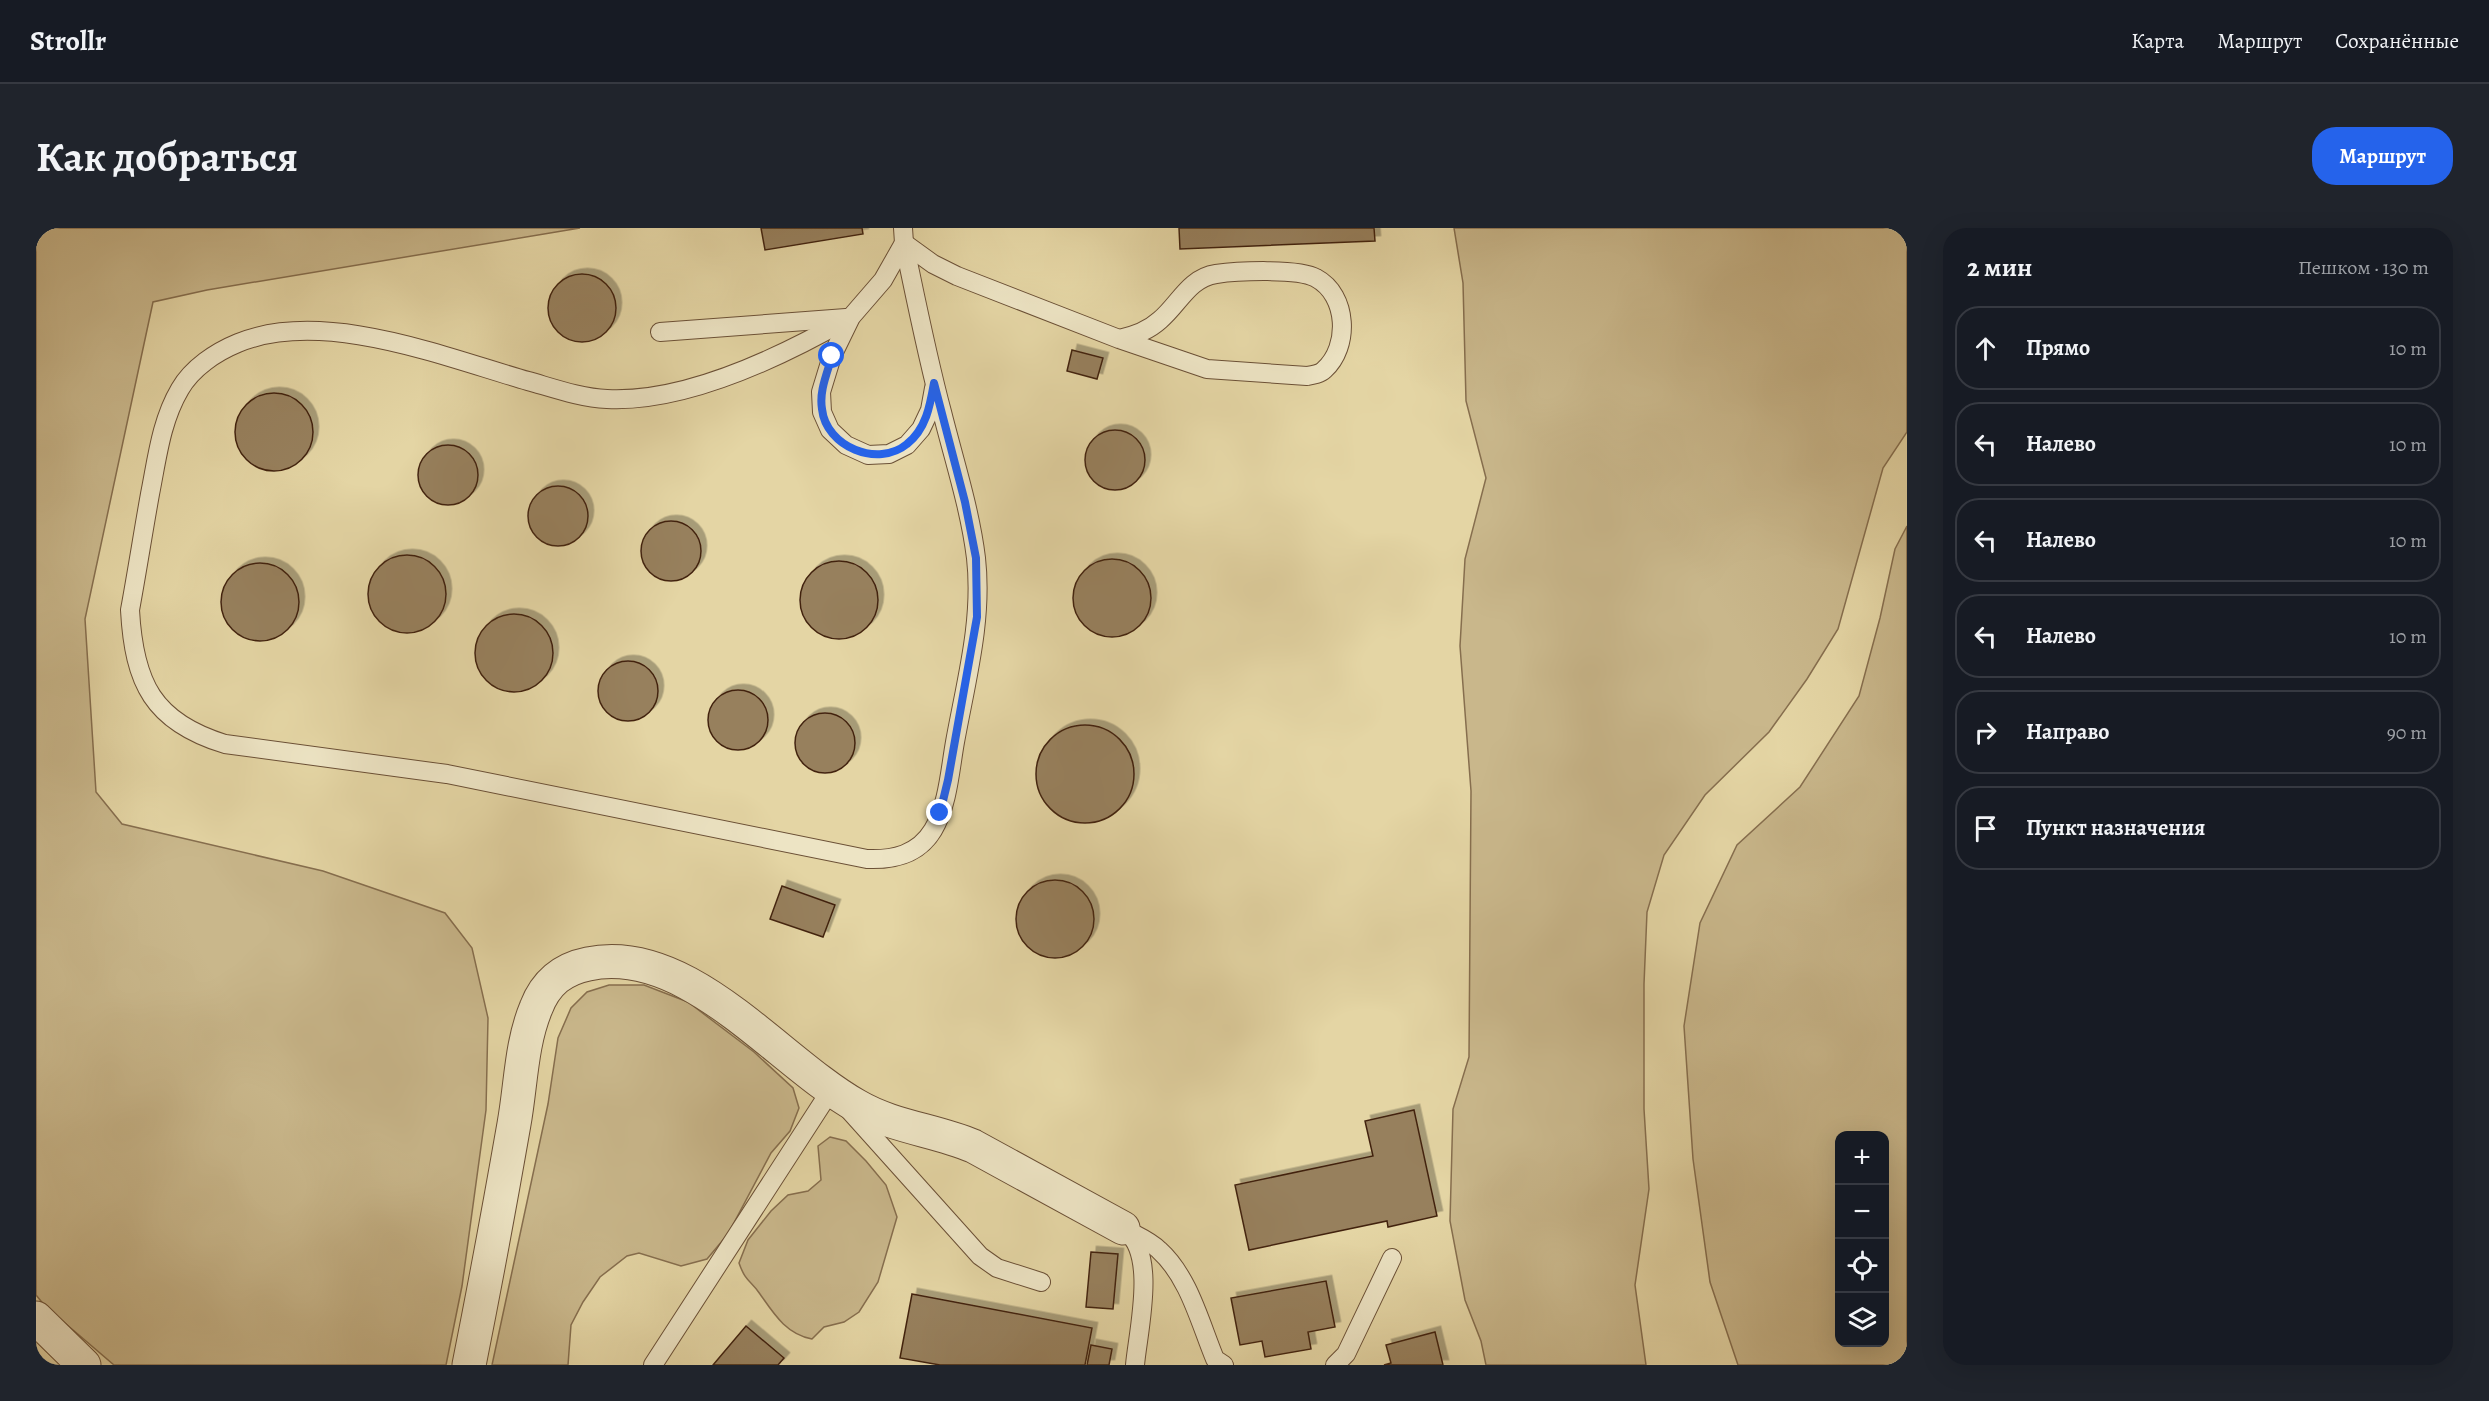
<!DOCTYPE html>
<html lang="ru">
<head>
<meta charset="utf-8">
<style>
	body { margin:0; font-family:Alegreya,serif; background:#20242c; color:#f1f3f6 }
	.controls { position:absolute; right:18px; bottom:18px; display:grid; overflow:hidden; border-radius:12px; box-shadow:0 6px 24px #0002 }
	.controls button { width:54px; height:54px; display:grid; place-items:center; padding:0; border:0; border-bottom:2px solid #363941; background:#171b24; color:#f1f3f6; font:30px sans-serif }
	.stop { position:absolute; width:18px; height:18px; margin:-14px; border:4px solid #2563eb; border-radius:50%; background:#fff }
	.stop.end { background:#2563eb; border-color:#fff; box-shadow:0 2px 6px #0008 }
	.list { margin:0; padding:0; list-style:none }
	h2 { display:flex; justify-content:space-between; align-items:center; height:78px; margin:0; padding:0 24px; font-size:26px }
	h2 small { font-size:20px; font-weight:400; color:#9ea1a6 }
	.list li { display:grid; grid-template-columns:39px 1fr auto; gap:18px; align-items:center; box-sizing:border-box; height:84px; margin:0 12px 12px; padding:0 12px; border:2px solid #363941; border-radius:24px }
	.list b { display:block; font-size:22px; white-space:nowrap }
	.list em { font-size:20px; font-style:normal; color:#9ea1a6 }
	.icon { flex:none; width:33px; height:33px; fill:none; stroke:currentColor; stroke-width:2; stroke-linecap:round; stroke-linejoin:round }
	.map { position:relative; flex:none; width:1871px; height:1137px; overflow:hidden; border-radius:24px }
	header { display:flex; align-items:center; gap:36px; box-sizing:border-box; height:84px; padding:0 30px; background:#171b24; border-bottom:2px solid #363941 }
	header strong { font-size:28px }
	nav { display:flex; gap:33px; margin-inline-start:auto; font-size:21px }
	.intro { display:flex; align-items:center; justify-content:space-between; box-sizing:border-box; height:144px; padding:0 36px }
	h1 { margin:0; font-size:42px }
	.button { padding:15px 27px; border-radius:24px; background:#2563eb; color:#fff; font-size:21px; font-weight:700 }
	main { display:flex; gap:36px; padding:0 36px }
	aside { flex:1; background:#171b24; border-radius:24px; box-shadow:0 6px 24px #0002 }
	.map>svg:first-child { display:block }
	.green { fill:#c9b78b; stroke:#866e4e; stroke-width:1.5; fill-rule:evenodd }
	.building { fill:#97805d; stroke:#432411; stroke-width:1.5; filter:url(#shadow) }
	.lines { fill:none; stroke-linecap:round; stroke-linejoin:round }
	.lane-casing { stroke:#6b5036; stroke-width:20 }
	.street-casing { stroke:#6b5036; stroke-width:35 }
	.lane { stroke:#ede4c4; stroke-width:18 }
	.street { stroke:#ede4c4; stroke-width:33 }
	.route { stroke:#2563eb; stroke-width:8 }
</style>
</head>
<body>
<header>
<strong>Strollr</strong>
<nav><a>Карта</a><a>Маршрут</a><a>Сохранённые</a></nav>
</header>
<div class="intro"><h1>Как добраться</h1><a class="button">Маршрут</a></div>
<main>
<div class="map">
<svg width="1871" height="1137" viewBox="0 0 1871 1137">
	<defs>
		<filter id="shadow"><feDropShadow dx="5.5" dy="-5.5" stdDeviation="0" flood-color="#0004"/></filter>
	</defs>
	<rect width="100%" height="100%" fill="#e4d5a4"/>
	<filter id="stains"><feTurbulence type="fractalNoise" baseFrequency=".00333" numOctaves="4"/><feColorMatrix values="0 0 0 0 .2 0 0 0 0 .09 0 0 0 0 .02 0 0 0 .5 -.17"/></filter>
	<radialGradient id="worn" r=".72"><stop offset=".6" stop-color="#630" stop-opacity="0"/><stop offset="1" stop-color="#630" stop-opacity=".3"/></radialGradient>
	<g class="green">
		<polygon points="0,0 544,0 171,62 117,74 49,391 60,564 86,596 287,643 409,685 436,720 452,790 450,882 426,1058 410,1137 78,1137 9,1078 0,1067"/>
		<polygon points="1418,0 1871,0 1871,204 1847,240 1802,401 1771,451 1733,504 1669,567 1628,627 1611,684 1608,756 1608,881 1613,961 1599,1057 1610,1137 1450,1137 1445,1113 1429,1072 1414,993 1417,881 1433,829 1435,563 1424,418 1429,331 1450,250 1430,173 1427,55"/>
		<path d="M1871,298V1137H1702L1674,1054L1657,931L1648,798L1664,695L1701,617L1764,559L1823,468L1844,390L1859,321ZM1804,908H1848V1114H1804Z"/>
		<polygon points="573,757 608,757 652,774 718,824 757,860 763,880 754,903 735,925 692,1006 671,1031 645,1038 603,1025 591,1028 564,1049 547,1074 535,1097 532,1137 456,1137 512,876 522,810 535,780 551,764"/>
		<path d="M794,909L810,913L830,933L850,957L861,989L842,1054L823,1084L808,1094L788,1099L776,1111C750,1106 738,1086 724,1066C715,1052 710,1055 703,1035L712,1012L735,983L752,967L772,963L785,952L782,918Z"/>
	</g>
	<g class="building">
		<polygon points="725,0 826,0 827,6 729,22"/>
		<polygon points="1143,0 1338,0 1339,13 1144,21"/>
		<circle cx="546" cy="80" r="34"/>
		<polygon points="1036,122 1067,130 1061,151 1031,143"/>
		<circle cx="238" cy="204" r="39"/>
		<circle cx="1079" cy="232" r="30"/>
		<circle cx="412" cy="247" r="30"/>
		<circle cx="522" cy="288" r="30"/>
		<circle cx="635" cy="323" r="30"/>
		<circle cx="371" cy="366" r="39"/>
		<circle cx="1076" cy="370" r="39"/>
		<circle cx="803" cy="372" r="39"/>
		<circle cx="224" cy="374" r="39"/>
		<circle cx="478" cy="425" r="39"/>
		<circle cx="592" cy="463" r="30"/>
		<circle cx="702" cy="492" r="30"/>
		<circle cx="789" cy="515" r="30"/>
		<circle cx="1049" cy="546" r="49"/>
		<circle cx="1019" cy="691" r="39"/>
		<polygon points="746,658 799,677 787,709 734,691"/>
		<polygon points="1378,882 1401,988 1352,999 1351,993 1213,1022 1199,957 1337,928 1329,893"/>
		<polygon points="1055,1024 1082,1026 1077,1081 1050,1079"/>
		<polygon points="1290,1053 1299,1099 1272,1104 1275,1121 1229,1129 1226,1113 1204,1117 1195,1070"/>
		<polygon points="876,1066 1056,1100 1049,1137 904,1137 864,1130"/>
		<polygon points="710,1098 748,1130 742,1137 677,1137"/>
		<polygon points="1399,1104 1407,1137 1348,1137 1355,1135 1350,1117"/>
		<polygon points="1055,1117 1076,1121 1073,1137 1051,1137"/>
	</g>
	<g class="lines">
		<defs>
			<g id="lane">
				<path d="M868,15L897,36L921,48L1083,111L1171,141L1271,148C1277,147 1284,146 1288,142C1314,119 1312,67 1280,50C1263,40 1200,43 1180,46C1153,50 1143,76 1124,92C1113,102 1098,108 1083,111"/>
				<polyline points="868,15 847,52 815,89 796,128 785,164 786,184 794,202 810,217 832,227 853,226 871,217 885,201 894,182 898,160"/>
				<path d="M815,89C747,128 650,175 571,171C545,170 517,160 492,153C408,129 287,80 202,115C180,124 156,140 144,161C125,193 121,231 114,266C107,305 101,344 94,382C98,455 117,494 189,516L411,546L831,631C857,632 882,627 897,602C912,577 914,542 919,514C930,453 947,392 940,330C934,281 918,232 906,184C891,128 880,72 868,15L867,0"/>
				<polyline points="624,104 810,90"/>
				<path d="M1087,1000C1099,1007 1113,1012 1123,1022C1153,1049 1164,1095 1179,1131L1188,1137"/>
				<path d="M1090,1003C1121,1027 1102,1103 1099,1137"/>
				<polyline points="617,1137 795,862 944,1028 961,1040 1005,1054"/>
				<polyline points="1299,1137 1310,1126 1356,1030"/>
			</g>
			<g id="street">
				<polyline points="0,1090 48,1137"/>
				<path d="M433,1137C449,1057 464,976 478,896C485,857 485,816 500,780C510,754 527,741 552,736C652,715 741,833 821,878C857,899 899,902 937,918L1087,1000"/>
			</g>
		</defs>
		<use href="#lane" class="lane-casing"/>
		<use href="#street" class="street-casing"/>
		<use href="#lane" class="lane"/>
		<use href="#street" class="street"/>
	</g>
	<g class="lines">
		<path class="route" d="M796,128C791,146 783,163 786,181C790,219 842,240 871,216C890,201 894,178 898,155L929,274L940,330L941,389L912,552L904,585"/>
	</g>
	<rect width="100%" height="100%" filter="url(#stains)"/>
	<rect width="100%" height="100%" fill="url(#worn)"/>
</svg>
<div class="controls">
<button>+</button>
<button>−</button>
<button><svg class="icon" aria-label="locate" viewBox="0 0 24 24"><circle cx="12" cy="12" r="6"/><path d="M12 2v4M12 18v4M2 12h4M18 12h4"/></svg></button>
<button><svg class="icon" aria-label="layers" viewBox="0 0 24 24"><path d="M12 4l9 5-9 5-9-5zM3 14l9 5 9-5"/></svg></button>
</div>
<div class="stop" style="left:796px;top:128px"></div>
<div class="stop end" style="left:904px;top:585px"></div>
</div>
<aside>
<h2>2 мин<small>Пешком · 130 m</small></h2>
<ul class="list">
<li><svg class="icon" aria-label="ahead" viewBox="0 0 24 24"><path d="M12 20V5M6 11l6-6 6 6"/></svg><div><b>Прямо</b></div><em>10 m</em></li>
<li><svg class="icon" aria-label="left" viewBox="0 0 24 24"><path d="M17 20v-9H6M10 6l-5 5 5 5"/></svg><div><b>Налево</b></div><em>10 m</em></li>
<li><svg class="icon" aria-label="left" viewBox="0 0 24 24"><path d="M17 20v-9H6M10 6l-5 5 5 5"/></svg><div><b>Налево</b></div><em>10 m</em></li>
<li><svg class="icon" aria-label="left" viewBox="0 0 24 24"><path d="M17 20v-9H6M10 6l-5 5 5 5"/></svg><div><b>Налево</b></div><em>10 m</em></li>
<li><svg class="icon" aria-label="right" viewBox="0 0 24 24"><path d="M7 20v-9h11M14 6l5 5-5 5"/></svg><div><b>Направо</b></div><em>90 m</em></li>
<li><svg class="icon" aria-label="arrive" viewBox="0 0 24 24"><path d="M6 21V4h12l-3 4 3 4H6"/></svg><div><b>Пункт назначения</b></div></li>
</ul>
</aside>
</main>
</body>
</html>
